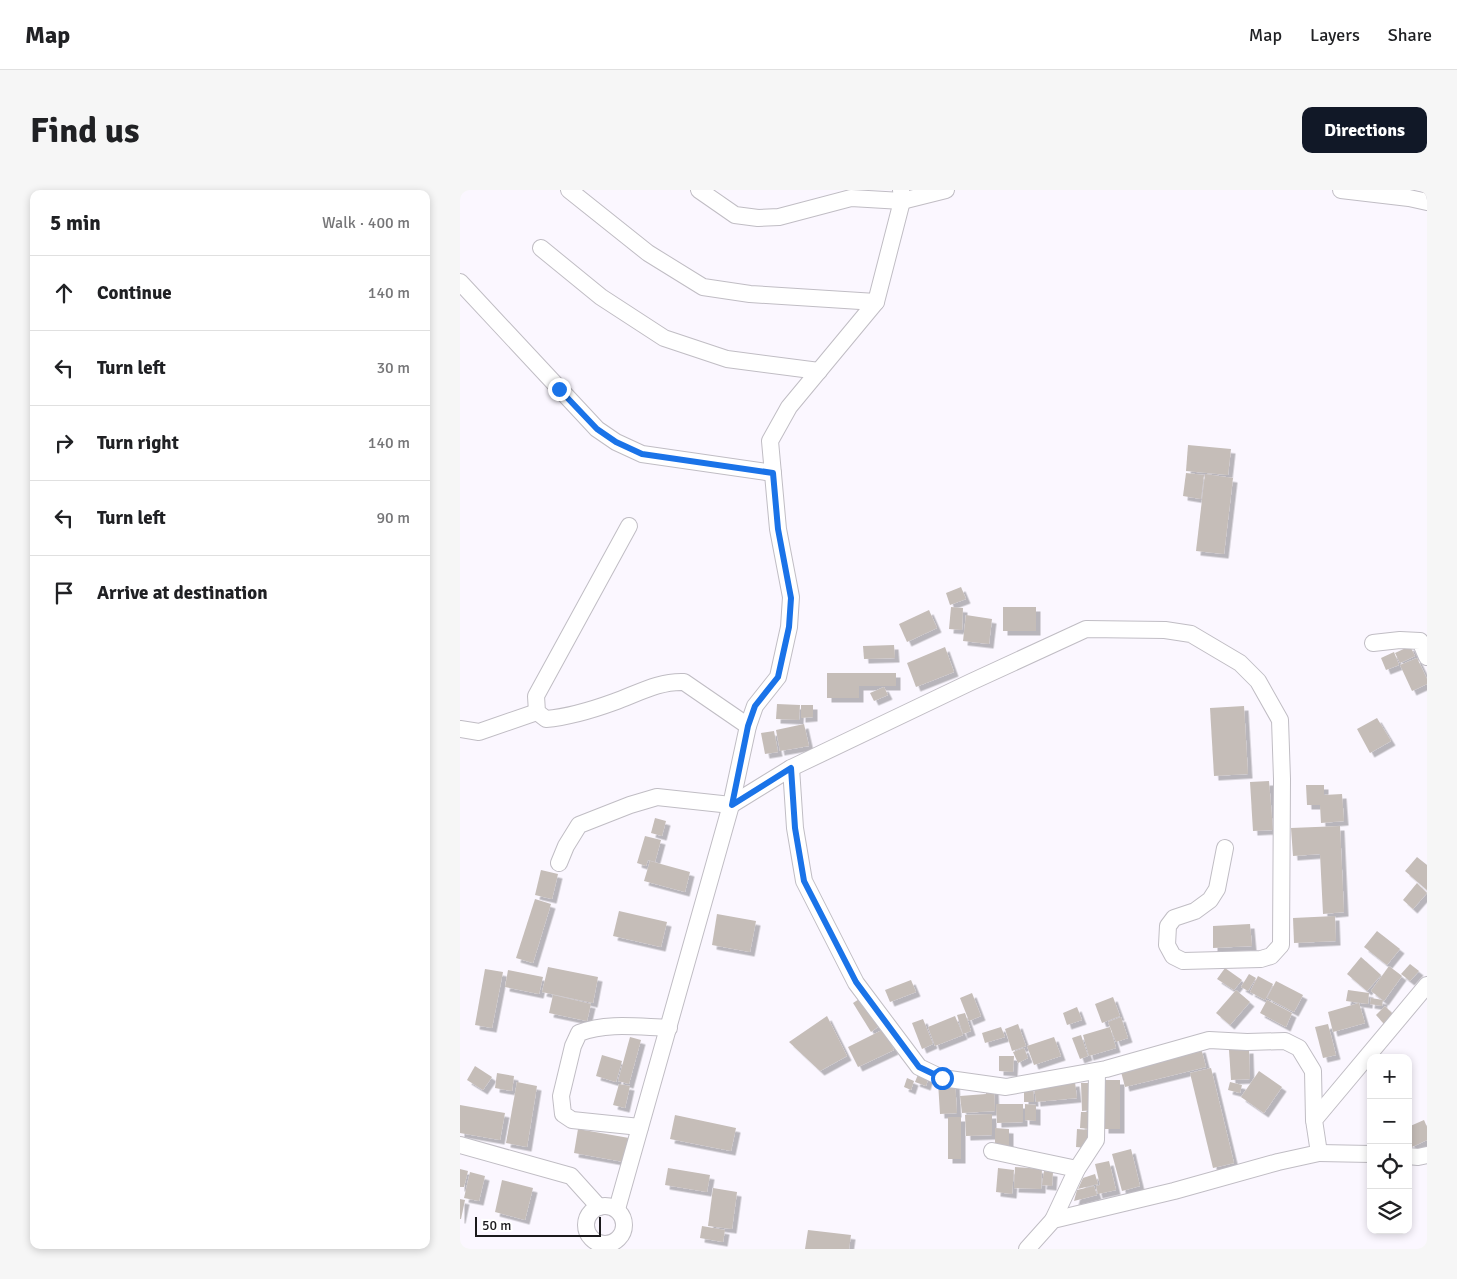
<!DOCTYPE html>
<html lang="en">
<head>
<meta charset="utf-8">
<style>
	body { margin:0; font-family:Signika,sans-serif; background:#f6f6f6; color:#202124 }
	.controls { position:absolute; right:15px; bottom:15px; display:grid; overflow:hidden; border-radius:10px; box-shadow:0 2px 8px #0003 }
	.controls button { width:45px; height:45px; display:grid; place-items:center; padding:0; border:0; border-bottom:1px solid #e0e0e0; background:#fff; color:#202124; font:25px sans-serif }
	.scale { position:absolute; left:15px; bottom:12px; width:126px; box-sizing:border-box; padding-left:5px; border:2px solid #1b1a1c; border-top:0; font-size:14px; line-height:18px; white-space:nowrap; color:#1b1a1c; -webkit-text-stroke:4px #fff; paint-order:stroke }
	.stop { position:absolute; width:15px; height:15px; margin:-11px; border:4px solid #1a73e8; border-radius:50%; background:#fff }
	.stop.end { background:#1a73e8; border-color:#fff; box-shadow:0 1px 5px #0008 }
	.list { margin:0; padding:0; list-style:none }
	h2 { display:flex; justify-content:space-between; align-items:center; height:65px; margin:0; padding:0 20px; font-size:21px }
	h2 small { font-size:16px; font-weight:400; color:#757577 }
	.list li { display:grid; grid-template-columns:32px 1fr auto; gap:15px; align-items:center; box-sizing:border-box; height:75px; padding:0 20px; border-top:1px solid #e0e0e0 }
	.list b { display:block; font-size:19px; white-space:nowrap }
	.list em { font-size:16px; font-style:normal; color:#757577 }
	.icon { flex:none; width:28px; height:28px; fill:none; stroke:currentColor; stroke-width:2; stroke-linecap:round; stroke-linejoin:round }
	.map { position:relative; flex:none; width:967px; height:1059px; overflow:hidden; border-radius:10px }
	header { display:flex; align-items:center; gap:30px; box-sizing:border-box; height:70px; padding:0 25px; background:#fff; border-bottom:1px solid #e0e0e0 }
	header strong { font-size:24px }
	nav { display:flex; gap:28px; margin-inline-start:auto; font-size:18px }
	.intro { display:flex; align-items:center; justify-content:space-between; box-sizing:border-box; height:120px; padding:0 30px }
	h1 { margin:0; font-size:35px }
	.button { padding:12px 22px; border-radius:10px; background:#111827; color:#fff; font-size:18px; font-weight:700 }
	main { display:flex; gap:30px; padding:0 30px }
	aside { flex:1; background:#fff; border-radius:10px; box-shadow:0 2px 8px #0003 }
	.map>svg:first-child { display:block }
	.building { fill:#c5bdb8; filter:url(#shadow) }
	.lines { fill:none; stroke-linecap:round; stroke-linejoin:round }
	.minor-casing { stroke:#c0bdc4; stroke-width:18 }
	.minor { stroke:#fff; stroke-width:16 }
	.route { stroke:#1a73e8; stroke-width:6 }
</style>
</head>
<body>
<header>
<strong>Map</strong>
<nav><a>Map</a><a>Layers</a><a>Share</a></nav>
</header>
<div class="intro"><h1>Find us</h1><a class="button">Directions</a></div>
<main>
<aside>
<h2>5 min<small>Walk · 400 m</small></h2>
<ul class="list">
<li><svg class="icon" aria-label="ahead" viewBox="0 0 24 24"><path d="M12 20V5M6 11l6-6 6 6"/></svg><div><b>Continue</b></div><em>140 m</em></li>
<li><svg class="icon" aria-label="left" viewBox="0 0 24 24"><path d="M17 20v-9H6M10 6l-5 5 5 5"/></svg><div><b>Turn left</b></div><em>30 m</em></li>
<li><svg class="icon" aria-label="right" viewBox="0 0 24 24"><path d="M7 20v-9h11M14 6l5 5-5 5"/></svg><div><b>Turn right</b></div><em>140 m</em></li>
<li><svg class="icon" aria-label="left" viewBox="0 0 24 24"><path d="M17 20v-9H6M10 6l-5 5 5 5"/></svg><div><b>Turn left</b></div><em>90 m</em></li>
<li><svg class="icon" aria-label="arrive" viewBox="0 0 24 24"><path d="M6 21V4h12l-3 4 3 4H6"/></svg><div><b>Arrive at destination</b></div></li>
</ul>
</aside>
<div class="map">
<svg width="967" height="1059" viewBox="0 0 967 1059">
	<defs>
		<filter id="shadow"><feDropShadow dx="4.5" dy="4.5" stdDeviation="0" flood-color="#0004"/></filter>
	</defs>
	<rect width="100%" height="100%" fill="#fbf7ff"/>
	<g class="building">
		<polygon points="728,255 771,259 768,285 726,281"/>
		<polygon points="726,283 744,285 741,309 723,306"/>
		<polygon points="745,284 773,288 764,364 736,361"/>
		<polygon points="501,397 506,409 490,415 486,403"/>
		<polygon points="491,417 503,418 502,440 489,439"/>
		<rect x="543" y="417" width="33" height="24"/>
		<polygon points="469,420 477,438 447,452 439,434"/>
		<polygon points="506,425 532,429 529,454 503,451"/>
		<polygon points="434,455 435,468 404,469 403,456"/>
		<polygon points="950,456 955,466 940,473 935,463"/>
		<polygon points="485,457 494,482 456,497 447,473"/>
		<polygon points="934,462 939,475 926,480 921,468"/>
		<polygon points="957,468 967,489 967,494 952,501 940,475"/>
		<polygon points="367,483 436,483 436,496 399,496 399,508 367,508"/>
		<polygon points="424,497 428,505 414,511 410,503"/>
		<polygon points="317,514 340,515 339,530 316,529"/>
		<polygon points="341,515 353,515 353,527 341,528"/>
		<polygon points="784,516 788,584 754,586 750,518"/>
		<polygon points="917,528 931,551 910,563 897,539"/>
		<polygon points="344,534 349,556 320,561 316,540"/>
		<polygon points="314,541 318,562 305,564 301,543"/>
		<polygon points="809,591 813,640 793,641 790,592"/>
		<polygon points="846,595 864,595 864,605 882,604 884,631 861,633 860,615 847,615"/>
		<polygon points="195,628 206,631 202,646 191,643"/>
		<polygon points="880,636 884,722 863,724 860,664 833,666 831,638"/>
		<polygon points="185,646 201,650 195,672 188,670 186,676 177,673"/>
		<polygon points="957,667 967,675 967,700 945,681"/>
		<polygon points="190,671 230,682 225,702 184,691"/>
		<polygon points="81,680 98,684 92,709 75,705"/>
		<polygon points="957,693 967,703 953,719 943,710"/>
		<polygon points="75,709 91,714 73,773 56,768"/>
		<polygon points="159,721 207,732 201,757 153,746"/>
		<polygon points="257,724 296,731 290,762 252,755"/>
		<polygon points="875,726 876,751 834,753 833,728"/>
		<polygon points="790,734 792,756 753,758 753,736"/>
		<polygon points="917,741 940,759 927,775 904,757"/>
		<polygon points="901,767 921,785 907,801 887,784"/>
		<polygon points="950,774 959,781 950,791 941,784"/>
		<polygon points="929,776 942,786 924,811 911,801"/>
		<polygon points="88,777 138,787 133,813 82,802"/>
		<polygon points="765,778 782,790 774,800 757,789"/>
		<polygon points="25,779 43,782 32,838 15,835"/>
		<polygon points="48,780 83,787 79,804 45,797"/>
		<polygon points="789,784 796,788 788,801 781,797"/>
		<polygon points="798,786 813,794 805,810 790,802"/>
		<polygon points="451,790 456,802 430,812 425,800"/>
		<polygon points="816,791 843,805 834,822 807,808"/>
		<polygon points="776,800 790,812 770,835 756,823"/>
		<polygon points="888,800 909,803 908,814 886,811"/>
		<polygon points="512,803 521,826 509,831 500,808"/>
		<polygon points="93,805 131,814 127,831 89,823"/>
		<polygon points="404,806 422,834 411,842 393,813"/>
		<polygon points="653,807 660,826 642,833 635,814"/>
		<polygon points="911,808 923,810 922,816 910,814"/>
		<polygon points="807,810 832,823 826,837 800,823"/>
		<polygon points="899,813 905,833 873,842 868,822"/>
		<polygon points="925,816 934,825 924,834 916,825"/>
		<polygon points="617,817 622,830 607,835 603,823"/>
		<polygon points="505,823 511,841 503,844 497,825"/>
		<polygon points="367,826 387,866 360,881 329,852"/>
		<polygon points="495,826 503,845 475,856 468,837"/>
		<polygon points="661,827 668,848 656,852 648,832"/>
		<polygon points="463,829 473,854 462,859 452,833"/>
		<polygon points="558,834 566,856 552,861 545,839"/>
		<polygon points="868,834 876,865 863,868 855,837"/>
		<polygon points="541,837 545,847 525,853 522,843"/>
		<polygon points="650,837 656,858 629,866 623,845"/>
		<polygon points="424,839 434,860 398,877 388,857"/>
		<polygon points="621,845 628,866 620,869 612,848"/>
		<polygon points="170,847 181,850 169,894 158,891"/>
		<polygon points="594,847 601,866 574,875 567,856"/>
		<polygon points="564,858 568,868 558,873 553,862"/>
		<polygon points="741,858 746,877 665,897 660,878"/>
		<polygon points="789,859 790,889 771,890 769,860"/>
		<polygon points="142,865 162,871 156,892 136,886"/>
		<polygon points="539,866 554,866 553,882 539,881"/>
		<polygon points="15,876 32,887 23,900 7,890"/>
		<polygon points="751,878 774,973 753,978 730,883"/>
		<polygon points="799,881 822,897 804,923 781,907"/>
		<polygon points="459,882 469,886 466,896 455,892"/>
		<polygon points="37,883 54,886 52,901 35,898"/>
		<polygon points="447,888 454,891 451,900 444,897"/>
		<rect x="644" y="890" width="16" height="49"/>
		<polygon points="495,891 497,923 480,924 478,892"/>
		<polygon points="57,892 77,896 67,957 46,953"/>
		<polygon points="615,892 617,908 576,912 574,896"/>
		<polygon points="770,892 782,895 780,903 768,900"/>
		<polygon points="621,893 632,893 634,920 622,921"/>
		<polygon points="159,894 170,896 165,918 153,915"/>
		<polygon points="534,895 535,921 502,923 500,906 526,904 526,896"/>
		<polygon points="573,896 574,912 564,912 564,897"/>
		<polygon points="536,914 563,914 563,932 537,933"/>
		<polygon points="565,914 576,915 576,931 565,930"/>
		<polygon points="0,915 45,923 40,950 0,943"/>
		<polygon points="621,922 633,922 632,939 620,938"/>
		<polygon points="532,924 532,945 506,946 505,925"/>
		<polygon points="215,925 276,938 271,961 210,949"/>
		<rect x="488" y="927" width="13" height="42"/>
		<polygon points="964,930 967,937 967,950 952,957 948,948 948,937"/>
		<polygon points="535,938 549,939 549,958 535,957"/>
		<polygon points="118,939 169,948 164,972 114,963"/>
		<polygon points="617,939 629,940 628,958 616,957"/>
		<polygon points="671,959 680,996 662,1001 652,964"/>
		<polygon points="649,971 656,1000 638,1004 636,996 640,995 635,974"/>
		<polygon points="555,977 582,979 581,999 554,998"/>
		<polygon points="208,978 250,985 247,1002 205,995"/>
		<polygon points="538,978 554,980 552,1004 536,1002"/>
		<polygon points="0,979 8,981 4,997 0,997"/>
		<polygon points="584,981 593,982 592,996 582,995"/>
		<polygon points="10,982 25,986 19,1011 4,1008"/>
		<polygon points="635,984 638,994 618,999 623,988"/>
		<polygon points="42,990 73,998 65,1030 35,1022"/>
		<polygon points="634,996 637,1005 614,1011 617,1000"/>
		<polygon points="253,998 277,1002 272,1039 248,1036"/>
		<polygon points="0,1009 5,1010 1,1029 0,1029"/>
		<polygon points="242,1036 265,1040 263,1052 240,1048"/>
		<polygon points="348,1040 391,1045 389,1059 345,1059"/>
	</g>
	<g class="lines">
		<defs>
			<g id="minor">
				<polyline points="109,0 188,63 243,97 290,104 416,112"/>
				<polyline points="239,0 275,25 298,28 319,27 391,8 442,11 486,0"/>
				<polyline points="881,0 949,8 967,12"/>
				<polyline points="81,58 141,107 204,148 267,169 359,181"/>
				<polyline points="0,92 137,239 156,252 182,264 313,283"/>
				<path d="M169,336L76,506L77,522L86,529C109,527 132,520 154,512C177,504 198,491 224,492L288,536"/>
				<polyline points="913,453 940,450 960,451 967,467"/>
				<polyline points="0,539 19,542 77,522"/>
				<polyline points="331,578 335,638 344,691 396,793 459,877 482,888 546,897 646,879 749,850 787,852 825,851 839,858 853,881 854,930"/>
				<polyline points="99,673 106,656 119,635 170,615 197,607 271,615 331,578 511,492 626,439 705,440 731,444 780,473 798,491 820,530 822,589 821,755 811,766 801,769 723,771 713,766 707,755 708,736 714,728 735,721 750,710 757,699 765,658"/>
				<path d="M180,937L112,930L103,924L101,906L113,856L119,843C148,832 178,837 209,838"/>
				<polyline points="0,955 111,986 139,1017"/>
				<polyline points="532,961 617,979"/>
				<polyline points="859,963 911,964"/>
				<polyline points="948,966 958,967 967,965"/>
				<circle cx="145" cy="1035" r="19"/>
				<polyline points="157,1019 271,615 288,536 295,516 318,487 329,437 331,407 318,339 310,251 329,217 416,112 442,11 441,0"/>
				<polyline points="593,1030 617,979 636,950 637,881"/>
				<polyline points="567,1059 593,1030 714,1001 818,972 859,963 854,930 967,795"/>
			</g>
		</defs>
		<use href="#minor" class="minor-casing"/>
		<use href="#minor" class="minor"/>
	</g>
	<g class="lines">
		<polyline class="route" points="99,199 137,239 156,252 182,264 313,283 318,339 331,408 329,437 318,487 295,516 288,536 272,615 331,578 335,638 344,691 396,792 459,877 482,888"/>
	</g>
</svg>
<div class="controls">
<button>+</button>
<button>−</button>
<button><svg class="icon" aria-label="locate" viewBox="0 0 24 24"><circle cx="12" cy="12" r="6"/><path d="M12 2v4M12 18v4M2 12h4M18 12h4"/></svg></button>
<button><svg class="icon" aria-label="layers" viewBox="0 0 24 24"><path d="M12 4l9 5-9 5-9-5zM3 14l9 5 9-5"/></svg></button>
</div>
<div class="scale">50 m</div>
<div class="stop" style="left:482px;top:888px"></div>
<div class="stop end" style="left:99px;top:199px"></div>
</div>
</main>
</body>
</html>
